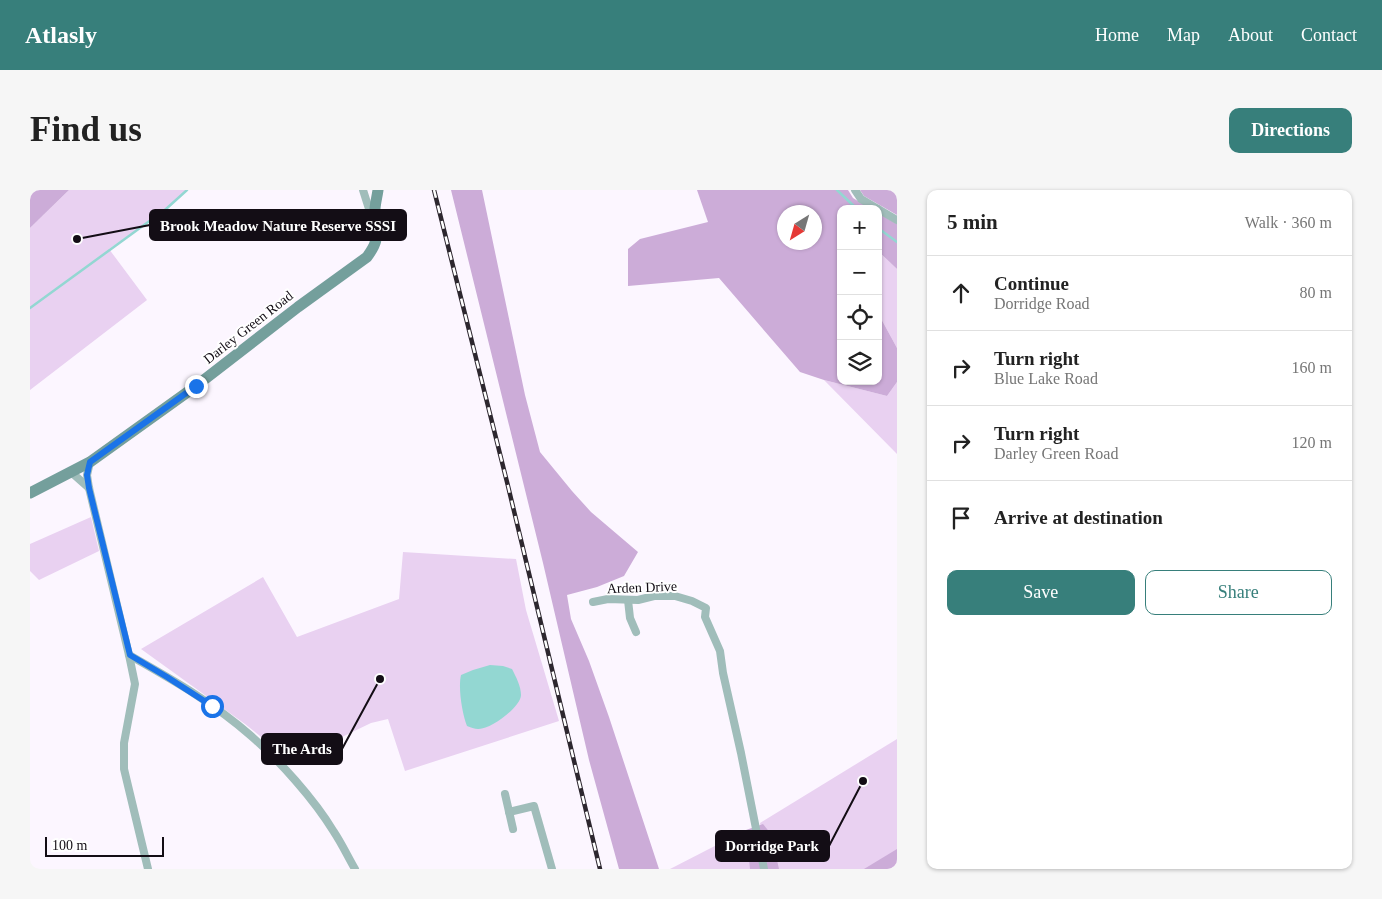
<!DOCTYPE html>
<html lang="en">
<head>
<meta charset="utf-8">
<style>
	body { margin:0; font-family:"Times New Roman",serif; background:#f6f6f6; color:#222 }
	.controls { position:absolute; right:15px; top:15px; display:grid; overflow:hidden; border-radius:10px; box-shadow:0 1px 4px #0004 }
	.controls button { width:45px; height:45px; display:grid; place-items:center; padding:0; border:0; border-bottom:1px solid #e0e0e0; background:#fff; color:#222; font:25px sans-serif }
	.compass { position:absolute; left:747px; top:15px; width:45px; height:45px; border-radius:50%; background:#fff; box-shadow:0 1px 4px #0004; rotate:217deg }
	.scale { position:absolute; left:15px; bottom:12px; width:119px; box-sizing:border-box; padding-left:5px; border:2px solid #130d15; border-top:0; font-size:14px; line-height:18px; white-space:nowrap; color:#130d15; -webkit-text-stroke:4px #fff; paint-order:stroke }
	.stop { position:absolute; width:15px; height:15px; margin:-11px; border:4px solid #1a73e8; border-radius:50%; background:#fff }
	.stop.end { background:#1a73e8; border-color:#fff; box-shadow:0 1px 5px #0008 }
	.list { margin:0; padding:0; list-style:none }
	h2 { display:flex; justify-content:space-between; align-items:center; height:65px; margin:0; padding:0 20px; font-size:21px }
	h2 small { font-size:16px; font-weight:400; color:#767676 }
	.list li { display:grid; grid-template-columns:32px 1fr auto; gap:15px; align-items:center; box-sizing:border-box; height:75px; padding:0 20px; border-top:1px solid #e0e0e0 }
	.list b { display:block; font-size:19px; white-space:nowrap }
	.list p { margin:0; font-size:16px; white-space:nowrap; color:#767676 }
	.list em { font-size:16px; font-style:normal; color:#767676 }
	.actions { display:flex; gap:10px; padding:15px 20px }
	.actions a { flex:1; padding:11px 0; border:1px solid #377f7b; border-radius:10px; text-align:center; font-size:18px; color:#377f7b }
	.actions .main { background:#377f7b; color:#fff }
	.icon { flex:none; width:28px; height:28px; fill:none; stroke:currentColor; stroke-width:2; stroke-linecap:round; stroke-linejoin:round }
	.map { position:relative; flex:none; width:867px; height:679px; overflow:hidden; border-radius:10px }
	header { display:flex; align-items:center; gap:30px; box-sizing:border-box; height:70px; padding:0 25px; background:#377f7b; color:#fff }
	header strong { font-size:24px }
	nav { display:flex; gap:28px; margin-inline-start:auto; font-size:18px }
	.intro { display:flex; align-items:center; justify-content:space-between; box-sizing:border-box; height:120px; padding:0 30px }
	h1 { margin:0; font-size:35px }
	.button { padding:12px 22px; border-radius:10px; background:#377f7b; color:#fff; font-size:18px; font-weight:700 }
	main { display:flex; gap:30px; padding:0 30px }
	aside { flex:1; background:#fff; border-radius:10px; box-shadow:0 1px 4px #0004 }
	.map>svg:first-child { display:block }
	.green { fill:#e9d1f1 }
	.forest { fill:#ccacd8; fill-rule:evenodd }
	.water { fill:#93d7d2 }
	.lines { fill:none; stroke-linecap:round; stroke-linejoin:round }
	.stream { stroke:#93d7d2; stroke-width:2.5 }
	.street { stroke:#a0bdba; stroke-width:8 }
	.secondary { stroke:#749f9c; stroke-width:11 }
	.rail-casing { stroke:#2d272f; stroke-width:4.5 }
	.rail { stroke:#fff; stroke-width:2.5; stroke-dasharray:8; stroke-linecap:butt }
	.route { stroke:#1a73e8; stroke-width:6 }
	.labels { text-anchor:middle; stroke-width:4; stroke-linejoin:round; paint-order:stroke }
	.street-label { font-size:14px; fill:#130d15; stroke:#fff }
	.leader { fill:none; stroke:#130d15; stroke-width:2 }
	.callout-dot { fill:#130d15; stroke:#fff; stroke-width:2 }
	.callout { fill:#130d15; stroke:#130d15; stroke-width:2 }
	.callout-label { font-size:15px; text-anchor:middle; font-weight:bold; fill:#fff }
</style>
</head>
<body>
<header>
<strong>Atlasly</strong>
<nav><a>Home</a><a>Map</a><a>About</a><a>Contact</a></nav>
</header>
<div class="intro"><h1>Find us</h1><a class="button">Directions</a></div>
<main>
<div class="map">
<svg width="867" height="679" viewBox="0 0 867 679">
	<rect width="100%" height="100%" fill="#fcf6ff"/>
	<g class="green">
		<polygon points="39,0 157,0 136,19 79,59 117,110 0,200 0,38"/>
		<polygon points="848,61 867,79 867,158 848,123"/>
		<polygon points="794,190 857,206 867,192 867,264"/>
		<polygon points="61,327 69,361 9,390 0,381 0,354"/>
		<polygon points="373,362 486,369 496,420 529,531 375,581 358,529 341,533 258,573 244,557 215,534 111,459 233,387 267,447 369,409"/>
		<polygon points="867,549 867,679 738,679 730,633"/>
		<polygon points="716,640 729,679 640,679"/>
	</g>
	<g class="forest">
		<polygon points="0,0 39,0 0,38"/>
		<polygon points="421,0 452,0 495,205 510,262 542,301 561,322 608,362 594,386 567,397 537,405 541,429 559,471 579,527 629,679 589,679 559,570 513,373"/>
		<path d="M667,0H818L823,8L841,19H811V191H848V123L867,158V192L857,206L794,190L770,182L689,88L598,96V59L610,49L678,32ZM754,22H784V52H754Z"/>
		<polygon points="830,0 864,0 867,4 867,25 834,6"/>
		<polygon points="848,23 867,34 867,79 848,61"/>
		<polygon points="733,634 741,644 749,679 720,679 716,640"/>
		<polygon points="867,659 867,679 834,679"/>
	</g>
	<path class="water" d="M460,475L473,476L482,479C486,487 491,496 491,505C491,517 460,540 448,539C445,539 440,537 437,536C432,523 428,498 431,485L443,480Z"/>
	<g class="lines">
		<g class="stream">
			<polyline points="807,0 827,19"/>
			<polyline points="848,38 867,52"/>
			<polyline points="0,118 136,19 157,0"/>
		</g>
		<g class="street">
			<polyline points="333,0 340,22 344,24"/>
			<polyline points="825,0 831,9 848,19"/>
			<polyline points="848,19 867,30"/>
			<polyline points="60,272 57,285 59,298 99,465 105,494 94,553 94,579 118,679"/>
			<polyline points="41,282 59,298"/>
			<polyline points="598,410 600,428 606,442"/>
			<polyline points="563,412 578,409 608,410 624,406 645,406 662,411 676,418 675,427 690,461 693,483 711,563 734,679"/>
			<path d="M99,465C141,489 184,513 220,545C249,570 284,609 304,642C312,654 318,667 325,679"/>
			<polyline points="475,604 483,639"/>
			<polyline points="479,622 504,616 522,679"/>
		</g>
		<path class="secondary" d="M0,303L60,272L166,196L268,117L337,67C351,48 345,46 345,25C344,17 347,8 348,0"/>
		<defs>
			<polyline id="rail" points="404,0 478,296 570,679"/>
		</defs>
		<use href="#rail" class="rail-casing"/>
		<use href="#rail" class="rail"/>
	</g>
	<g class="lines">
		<polyline class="route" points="166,196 60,272 57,285 59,298 100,465 137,487 182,516"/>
	</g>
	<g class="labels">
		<g class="street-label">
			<text transform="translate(218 137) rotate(-38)" y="5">Darley Green Road</text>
			<text transform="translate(612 397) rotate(-2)" y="5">Arden Drive</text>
		</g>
	</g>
	<path class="leader" d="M47 49L120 35M350 489L312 559M833 591L799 656"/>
	<g class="callout-dot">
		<circle cx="47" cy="49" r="5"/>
		<circle cx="350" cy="489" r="5"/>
		<circle cx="833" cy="591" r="5"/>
	</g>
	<g class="callout">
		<rect x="120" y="20" width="256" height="30" rx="5"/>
		<rect x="232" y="544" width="80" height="30" rx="5"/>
		<rect x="686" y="641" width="113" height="30" rx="5"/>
	</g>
	<g class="callout-label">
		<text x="248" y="41">Brook Meadow Nature Reserve SSSI</text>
		<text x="272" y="564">The Ards</text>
		<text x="742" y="661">Dorridge Park</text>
	</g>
</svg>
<div class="controls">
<button>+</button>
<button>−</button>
<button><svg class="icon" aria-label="locate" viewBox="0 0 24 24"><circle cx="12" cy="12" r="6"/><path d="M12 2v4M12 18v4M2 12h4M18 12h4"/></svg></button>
<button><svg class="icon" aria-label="layers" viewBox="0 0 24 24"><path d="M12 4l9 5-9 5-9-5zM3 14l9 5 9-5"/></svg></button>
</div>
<svg class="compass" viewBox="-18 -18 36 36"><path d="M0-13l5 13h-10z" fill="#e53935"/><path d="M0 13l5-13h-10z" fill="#767676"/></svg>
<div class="scale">100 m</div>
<div class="stop" style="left:182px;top:516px"></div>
<div class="stop end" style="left:166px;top:196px"></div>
</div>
<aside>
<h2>5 min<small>Walk · 360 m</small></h2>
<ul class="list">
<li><svg class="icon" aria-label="ahead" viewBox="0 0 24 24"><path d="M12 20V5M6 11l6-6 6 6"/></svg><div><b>Continue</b><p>Dorridge Road</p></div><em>80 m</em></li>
<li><svg class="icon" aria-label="right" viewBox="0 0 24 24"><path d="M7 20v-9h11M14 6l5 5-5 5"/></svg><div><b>Turn right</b><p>Blue Lake Road</p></div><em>160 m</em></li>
<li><svg class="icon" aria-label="right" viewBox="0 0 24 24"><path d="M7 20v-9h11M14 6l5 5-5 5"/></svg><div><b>Turn right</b><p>Darley Green Road</p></div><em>120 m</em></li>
<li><svg class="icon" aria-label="arrive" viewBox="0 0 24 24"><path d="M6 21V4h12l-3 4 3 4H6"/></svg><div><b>Arrive at destination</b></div></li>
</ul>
<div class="actions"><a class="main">Save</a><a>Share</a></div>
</aside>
</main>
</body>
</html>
